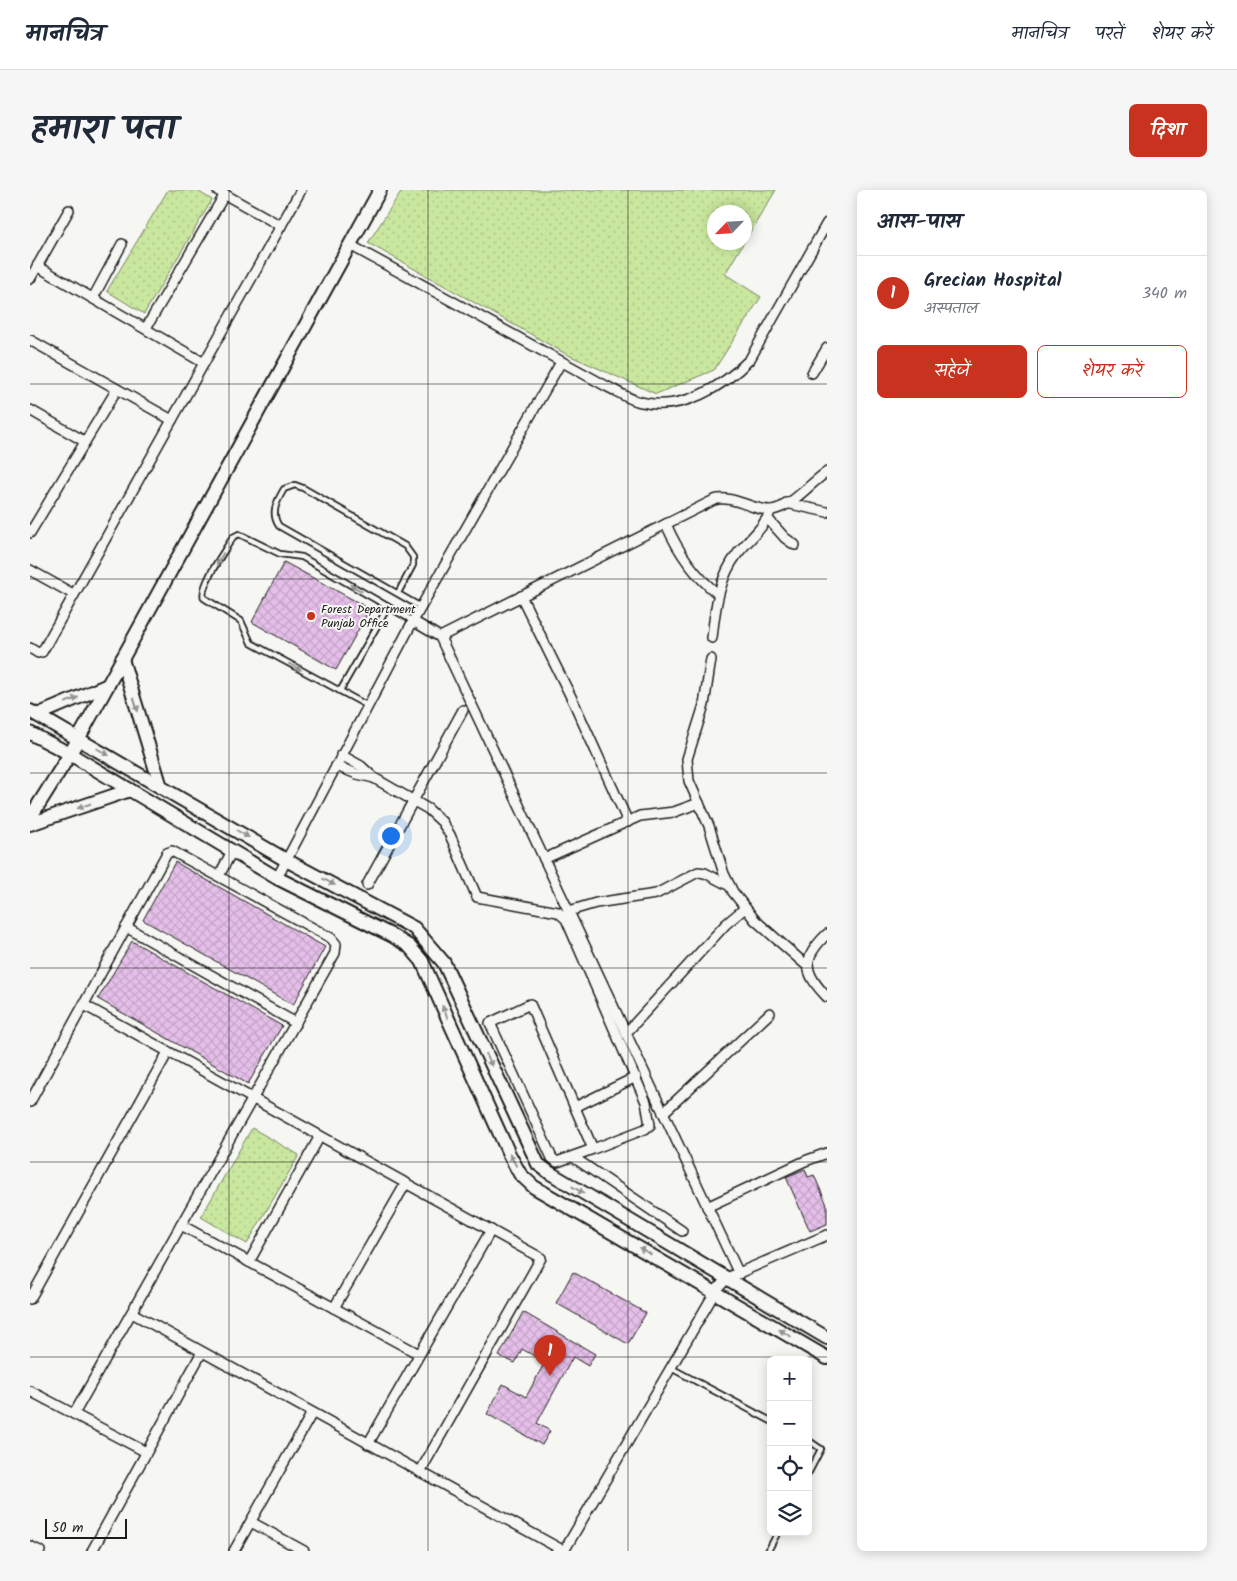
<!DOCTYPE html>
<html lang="hi">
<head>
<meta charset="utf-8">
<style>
	body { margin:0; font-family:Kalam,"Playpen Sans Deva",sans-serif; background:#f6f6f7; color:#1f2937 }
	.controls { position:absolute; right:15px; bottom:15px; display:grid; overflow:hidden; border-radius:8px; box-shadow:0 2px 12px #0003 }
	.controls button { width:45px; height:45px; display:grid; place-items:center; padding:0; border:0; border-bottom:1px solid #e0e1e3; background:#fff; color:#1f2937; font:25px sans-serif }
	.compass { position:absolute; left:677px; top:15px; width:45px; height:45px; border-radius:50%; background:#fff; box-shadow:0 2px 12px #0003; rotate:245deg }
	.scale { position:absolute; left:15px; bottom:12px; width:82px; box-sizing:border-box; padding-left:5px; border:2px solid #1c1c1c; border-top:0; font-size:14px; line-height:18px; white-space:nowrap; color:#1c1c1c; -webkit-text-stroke:4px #f6f6f2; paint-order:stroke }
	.you { position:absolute; left:360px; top:645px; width:18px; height:18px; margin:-12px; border:4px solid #fff; border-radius:50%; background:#1a73e8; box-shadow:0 0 0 8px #1a73e833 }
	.badge { display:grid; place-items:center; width:32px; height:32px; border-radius:50%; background:#c8321e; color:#fff; font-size:16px; font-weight:700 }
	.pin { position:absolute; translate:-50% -41px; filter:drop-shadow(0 1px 2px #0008) }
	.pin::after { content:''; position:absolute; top:26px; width:18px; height:15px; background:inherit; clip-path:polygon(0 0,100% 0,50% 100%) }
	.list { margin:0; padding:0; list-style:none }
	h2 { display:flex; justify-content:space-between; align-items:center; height:65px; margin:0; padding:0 20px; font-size:21px }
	h2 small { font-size:16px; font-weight:400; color:#747a83 }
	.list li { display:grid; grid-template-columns:32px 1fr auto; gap:15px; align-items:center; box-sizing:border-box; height:75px; padding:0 20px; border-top:1px solid #e0e1e3 }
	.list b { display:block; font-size:19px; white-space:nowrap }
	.list p { margin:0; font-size:16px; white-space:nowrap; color:#747a83 }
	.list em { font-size:16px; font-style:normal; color:#747a83 }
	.actions { display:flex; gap:10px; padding:15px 20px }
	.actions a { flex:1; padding:11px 0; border:1px solid #c8321e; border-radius:8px; text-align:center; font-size:18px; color:#c8321e }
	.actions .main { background:#c8321e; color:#fff }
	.icon { flex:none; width:28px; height:28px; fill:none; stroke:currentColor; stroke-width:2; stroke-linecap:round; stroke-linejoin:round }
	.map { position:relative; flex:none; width:797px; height:1361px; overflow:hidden; border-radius:8px }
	header { display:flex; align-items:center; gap:30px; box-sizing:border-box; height:70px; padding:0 25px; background:#fff; border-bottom:1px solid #e0e1e3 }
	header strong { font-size:24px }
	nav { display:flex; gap:28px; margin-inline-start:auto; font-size:18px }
	.intro { display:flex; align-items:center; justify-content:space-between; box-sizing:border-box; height:120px; padding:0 30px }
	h1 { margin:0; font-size:35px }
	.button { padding:12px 22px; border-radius:8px; background:#c8321e; color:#fff; font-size:18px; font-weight:700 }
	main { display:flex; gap:30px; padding:0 30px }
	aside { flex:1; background:#fff; border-radius:8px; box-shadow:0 2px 12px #0003 }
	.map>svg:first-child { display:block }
	.grass { fill:url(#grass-dots); stroke:#72825d }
	.building { fill:url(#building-cross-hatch); stroke:#1c1c1c }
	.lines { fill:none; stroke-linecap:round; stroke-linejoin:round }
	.service-casing { stroke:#1c1c1c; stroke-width:8 }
	.minor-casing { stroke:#1c1c1c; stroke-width:12 }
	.secondary-casing { stroke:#1c1c1c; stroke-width:16 }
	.service { stroke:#f6f6f2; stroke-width:4.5 }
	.minor { stroke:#f6f6f2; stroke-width:9 }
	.secondary { stroke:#f6f6f2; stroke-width:12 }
	.oneway { fill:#949492 }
	.grid { fill:none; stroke:#1c1c1c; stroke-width:1; stroke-opacity:0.55 }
	.poi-dot { fill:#c8321e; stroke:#f6f6f2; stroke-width:2 }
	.labels { text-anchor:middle; stroke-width:4; stroke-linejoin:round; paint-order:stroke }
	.poi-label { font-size:12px; fill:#1c1c1c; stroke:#f6f6f2; text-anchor:start }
</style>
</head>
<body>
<header>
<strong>मानचित्र</strong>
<nav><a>मानचित्र</a><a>परतें</a><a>शेयर करें</a></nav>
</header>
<div class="intro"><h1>हमारा पता</h1><a class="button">दिशा</a></div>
<main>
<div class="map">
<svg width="797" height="1361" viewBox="0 0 797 1361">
	<defs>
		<pattern id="grass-dots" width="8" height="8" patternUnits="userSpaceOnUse" patternTransform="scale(1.25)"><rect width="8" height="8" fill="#c9e79e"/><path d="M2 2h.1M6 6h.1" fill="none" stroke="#acc688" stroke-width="1.8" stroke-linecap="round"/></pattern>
		<pattern id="building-cross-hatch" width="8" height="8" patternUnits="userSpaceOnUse" patternTransform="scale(1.25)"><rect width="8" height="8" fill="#e5bfe9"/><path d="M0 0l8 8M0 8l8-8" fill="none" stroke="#c4a4c7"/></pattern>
	</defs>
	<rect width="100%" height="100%" fill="#f6f6f2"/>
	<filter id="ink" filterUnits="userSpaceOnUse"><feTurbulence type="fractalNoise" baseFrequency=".02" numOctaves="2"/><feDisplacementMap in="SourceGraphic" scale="10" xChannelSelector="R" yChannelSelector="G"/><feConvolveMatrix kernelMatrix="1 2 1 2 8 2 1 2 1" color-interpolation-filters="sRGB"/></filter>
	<g filter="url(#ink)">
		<g class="grass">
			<polygon points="138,0 166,0 182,10 114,124 77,101"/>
			<polygon points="372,0 746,0 714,52 714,22 684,22 684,52 714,52 695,84 731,107 684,180 626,204 536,164 338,53"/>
			<polygon points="222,938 269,965 217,1054 171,1027"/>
		</g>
		<g class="building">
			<polygon points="254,372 340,419 306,480 222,432"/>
			<polygon points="145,672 295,757 263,815 113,730"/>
			<polygon points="102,751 252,836 218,894 68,809"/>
			<polygon points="775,979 778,987 784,985 797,1015 797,1034 780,1041 756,987"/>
			<polygon points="543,1082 616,1123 598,1154 526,1113"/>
			<polygon points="493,1122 565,1164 558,1176 543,1167 507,1233 520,1241 512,1255 457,1224 473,1194 496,1207 515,1172 492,1159 485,1173 469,1166"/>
		</g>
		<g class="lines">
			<defs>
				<g id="service">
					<path d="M368,403L383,375V367L375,356L273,298L265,295L254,299C247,311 240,323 249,336L391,417"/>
					<polyline points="310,501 358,417"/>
					<path d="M338,516L221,453L211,431L174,408C169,396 196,359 203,347L209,344L250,364L272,367L383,431"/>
					<polyline points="641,1178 741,1231"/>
					<polyline points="778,1250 791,1259 778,1284"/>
					<polyline points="738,1361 748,1342"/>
				</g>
				<g id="minor">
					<polyline points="187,0 251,36"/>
					<path d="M320,55L576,196C587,201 599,210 611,212C651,222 693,197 720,169L797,33"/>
					<polyline points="7,76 174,173"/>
					<polyline points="0,89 39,20"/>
					<polyline points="63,108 92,54"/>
					<polyline points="116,138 195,4"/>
					<polyline points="0,150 142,230"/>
					<polyline points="782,183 797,158"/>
					<polyline points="0,220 54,251"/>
					<polyline points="756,313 797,322"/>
					<polyline points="738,329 755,348 765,355"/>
					<path d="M636,334C648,362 664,385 688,404"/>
					<polyline points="0,343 87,199"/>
					<polyline points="0,380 43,404"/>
					<polyline points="491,406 544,513 598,632"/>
					<polyline points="383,431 410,447 709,1084"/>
					<path d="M410,447L684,310C703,304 725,322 742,320C762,317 780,293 797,282"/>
					<path d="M682,448C685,418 689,387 708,363C720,348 734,338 741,320"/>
					<polyline points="0,458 8,463 12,462 271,0"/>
					<polyline points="681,469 674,515 657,569 659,591 679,636 694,684 703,702 725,730 776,775"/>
					<polyline points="311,565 331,576 344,588"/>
					<polyline points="306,576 327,584 344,588 398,619 412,632 420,645 447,707 528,722 536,729 616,912 620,935 615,939 563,959 500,814 460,833 522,968 527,972 563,959"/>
					<polyline points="514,669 610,626 644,622 669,613"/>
					<polyline points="189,686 202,661"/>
					<polyline points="247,688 383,431 531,172"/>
					<polyline points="337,695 433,520"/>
					<polyline points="539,721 566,713 626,704 668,682 675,683 700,696"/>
					<polyline points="96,737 266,833"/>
					<path d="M797,744C771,769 773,782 797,807"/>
					<polyline points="54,815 511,1068 390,1282"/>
					<polyline points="596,843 696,734 715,718"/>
					<polyline points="0,912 137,663 142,661 301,748 306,754 305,763 44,1224"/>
					<polyline points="545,917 606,887"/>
					<polyline points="633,923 740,823"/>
					<polyline points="543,967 652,1041"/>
					<polyline points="677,1017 775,971 797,963"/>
					<polyline points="151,1035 389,1164"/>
					<polyline points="219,1072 290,946"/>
					<polyline points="0,1109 138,862"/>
					<polyline points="304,1118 376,993"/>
					<polyline points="102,1123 534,1361"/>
					<polyline points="0,1201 116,1262"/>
					<polyline points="338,1254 461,1040"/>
					<polyline points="221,1332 274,1361"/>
					<polyline points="0,1356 10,1361"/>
					<polyline points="62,1361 172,1162"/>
					<polyline points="204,1361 282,1223"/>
					<polyline points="534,1361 685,1102 697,1088 797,1045"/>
				</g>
				<g id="secondary">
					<polyline points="92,469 131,597"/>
					<polyline points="0,521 256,670 384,738 414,773 508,974 520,983 797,1148"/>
					<polyline points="7,525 78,495"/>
					<polyline points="0,543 40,564 247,688 361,745 379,756 392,771 479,964 490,984 504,997 797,1168"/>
					<polyline points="0,628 40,564 350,0"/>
					<polyline points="0,634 100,600"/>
				</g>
			</defs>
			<use href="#service" class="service-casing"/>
			<use href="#minor" class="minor-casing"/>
			<use href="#secondary" class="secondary-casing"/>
			<use href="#service" class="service"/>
			<use href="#minor" class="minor"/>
			<use href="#secondary" class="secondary"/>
		</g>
		<defs><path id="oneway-solid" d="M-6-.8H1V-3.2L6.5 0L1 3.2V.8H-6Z" transform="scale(1.25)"/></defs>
		<g class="oneway">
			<use href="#oneway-solid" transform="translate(190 369) rotate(120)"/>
			<use href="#oneway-solid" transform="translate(326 398) rotate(-150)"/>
			<use href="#oneway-solid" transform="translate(265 477) rotate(28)"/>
			<use href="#oneway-solid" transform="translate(42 510) rotate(-23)"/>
			<use href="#oneway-solid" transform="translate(106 515) rotate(73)"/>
			<use href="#oneway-solid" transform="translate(73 562) rotate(30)"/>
			<use href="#oneway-solid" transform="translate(54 616) rotate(161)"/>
			<use href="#oneway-solid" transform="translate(213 644) rotate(30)"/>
			<use href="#oneway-solid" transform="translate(299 692) rotate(28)"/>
			<use href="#oneway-solid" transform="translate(415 822) rotate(-114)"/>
			<use href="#oneway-solid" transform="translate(459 870) rotate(65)"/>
			<use href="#oneway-solid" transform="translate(483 970) rotate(-119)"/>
			<use href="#oneway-solid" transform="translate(548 1000) rotate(31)"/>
			<use href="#oneway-solid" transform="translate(615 1061) rotate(-150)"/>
			<use href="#oneway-solid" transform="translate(755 1143) rotate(-149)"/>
		</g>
	</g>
	<path class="grid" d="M199,0V1361M398,0V1361M598,0V1361M0,194H797M0,389H797M0,583H797M0,778H797M0,972H797M0,1167H797"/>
	<circle class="poi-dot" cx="281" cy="426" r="5"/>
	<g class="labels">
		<g class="poi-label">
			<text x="291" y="423">Forest Department<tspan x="291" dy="14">Punjab Office</tspan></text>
		</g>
	</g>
</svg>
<div class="controls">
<button>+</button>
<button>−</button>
<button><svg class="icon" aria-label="locate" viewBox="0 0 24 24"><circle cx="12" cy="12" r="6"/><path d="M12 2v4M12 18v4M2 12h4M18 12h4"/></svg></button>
<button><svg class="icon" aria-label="layers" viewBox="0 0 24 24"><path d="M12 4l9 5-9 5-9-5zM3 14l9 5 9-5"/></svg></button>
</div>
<svg class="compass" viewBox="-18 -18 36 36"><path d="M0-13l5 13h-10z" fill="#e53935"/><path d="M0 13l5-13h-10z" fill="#747a83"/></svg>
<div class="scale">50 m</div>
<div class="you"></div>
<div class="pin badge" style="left:520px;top:1186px">1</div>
</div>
<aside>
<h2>आस-पास<small></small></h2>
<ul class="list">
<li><span class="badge">1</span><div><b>Grecian Hospital</b><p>अस्पताल</p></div><em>340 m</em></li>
</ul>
<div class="actions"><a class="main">सहेजें</a><a>शेयर करें</a></div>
</aside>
</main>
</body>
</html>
